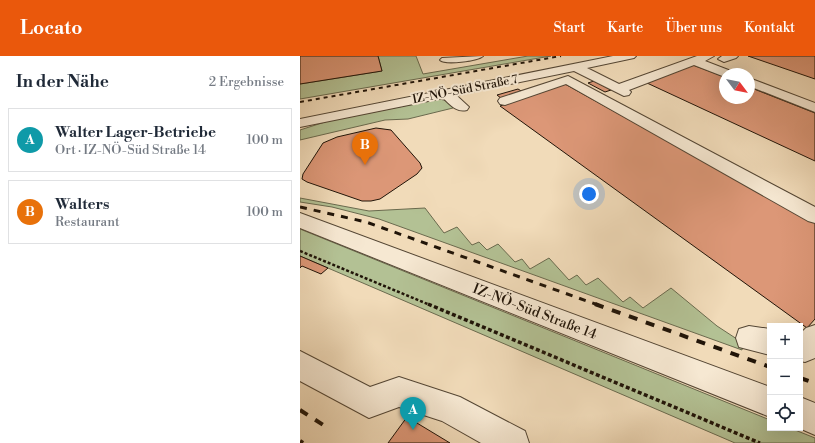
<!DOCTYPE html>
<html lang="de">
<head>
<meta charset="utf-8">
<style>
	body { margin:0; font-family:"Libre Bodoni",serif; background:#f2f2f3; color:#1f2937 }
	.controls { position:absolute; right:12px; bottom:12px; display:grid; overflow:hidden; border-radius:0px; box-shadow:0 4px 16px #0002 }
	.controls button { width:36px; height:36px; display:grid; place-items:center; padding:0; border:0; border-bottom:1px solid #e0e1e3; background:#fff; color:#1f2937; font:20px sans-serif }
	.compass { position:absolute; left:419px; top:12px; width:36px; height:36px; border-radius:50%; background:#fff; box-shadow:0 4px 16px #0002; rotate:122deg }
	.you { position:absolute; left:289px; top:138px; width:14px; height:14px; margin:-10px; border:3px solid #fff; border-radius:50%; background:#1a73e8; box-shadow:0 0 0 6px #1a73e833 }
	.badge { display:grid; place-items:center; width:26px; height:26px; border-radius:50%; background:#ea580c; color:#fff; font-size:13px; font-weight:700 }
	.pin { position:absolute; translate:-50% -33px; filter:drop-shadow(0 1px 2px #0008) }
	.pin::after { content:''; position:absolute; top:21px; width:14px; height:12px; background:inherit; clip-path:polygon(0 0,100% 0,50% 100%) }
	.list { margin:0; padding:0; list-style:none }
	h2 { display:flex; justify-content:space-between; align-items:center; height:52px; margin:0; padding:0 16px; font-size:17px }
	h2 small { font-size:13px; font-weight:400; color:#747a83 }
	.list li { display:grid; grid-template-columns:26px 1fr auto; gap:12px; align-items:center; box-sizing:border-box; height:64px; margin:0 8px 8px; padding:0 8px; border:1px solid #e0e1e3; border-radius:0px }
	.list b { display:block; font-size:15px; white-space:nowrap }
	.list p { margin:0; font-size:13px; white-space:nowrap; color:#747a83 }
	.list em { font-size:13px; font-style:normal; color:#747a83 }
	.icon { flex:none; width:22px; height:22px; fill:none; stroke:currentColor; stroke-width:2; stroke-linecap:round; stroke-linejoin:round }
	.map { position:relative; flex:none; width:515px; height:387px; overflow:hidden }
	header { display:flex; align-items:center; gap:24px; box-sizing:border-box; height:56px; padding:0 20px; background:#ea580c; color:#fff }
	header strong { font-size:19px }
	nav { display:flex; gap:22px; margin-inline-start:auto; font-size:14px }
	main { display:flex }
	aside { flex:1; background:#fff }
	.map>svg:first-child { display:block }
	.green { fill:#b3c194; stroke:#6a6a4e }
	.building { fill:#dc9777; stroke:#201408 }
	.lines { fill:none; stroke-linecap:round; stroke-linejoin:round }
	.minor-casing { stroke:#544634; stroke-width:2 }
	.path-far1 { stroke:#201408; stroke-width:2.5; stroke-dasharray:3 2; stroke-linecap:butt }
	.path { stroke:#201408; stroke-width:3.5; stroke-dasharray:4 2.5; stroke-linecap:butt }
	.minor { fill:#f6e8d2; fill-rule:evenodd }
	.rail-far2 { stroke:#201408; stroke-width:2; stroke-dasharray:4 4; stroke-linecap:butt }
	.rail-far1 { stroke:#201408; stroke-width:3; stroke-dasharray:7 7; stroke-linecap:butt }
	.rail { stroke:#201408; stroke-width:4; stroke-dasharray:9 9; stroke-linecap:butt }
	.labels { text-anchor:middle; stroke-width:4; stroke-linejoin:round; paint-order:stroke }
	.far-street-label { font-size:12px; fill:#201408; stroke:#f6e8d2 }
	.street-label { font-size:14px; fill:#201408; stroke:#f6e8d2 }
</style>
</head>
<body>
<header>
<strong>Locato</strong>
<nav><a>Start</a><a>Karte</a><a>Über uns</a><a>Kontakt</a></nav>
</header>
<main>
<aside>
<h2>In der Nähe<small>2 Ergebnisse</small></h2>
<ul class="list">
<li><span class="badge" style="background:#0f9aa8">A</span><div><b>Walter Lager-Betriebe</b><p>Ort · IZ-NÖ-Süd Straße 14</p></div><em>100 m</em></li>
<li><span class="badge" style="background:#e8710a">B</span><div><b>Walters</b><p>Restaurant</p></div><em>100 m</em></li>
</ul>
</aside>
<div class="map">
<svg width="515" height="387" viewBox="0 0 515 387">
	<rect width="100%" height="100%" fill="#f1dbb9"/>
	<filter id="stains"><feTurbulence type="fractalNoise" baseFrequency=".005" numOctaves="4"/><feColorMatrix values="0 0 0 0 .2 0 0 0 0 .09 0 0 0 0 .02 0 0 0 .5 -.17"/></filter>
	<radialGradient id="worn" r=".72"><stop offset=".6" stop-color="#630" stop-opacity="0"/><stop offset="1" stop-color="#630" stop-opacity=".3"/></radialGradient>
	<g class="green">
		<polygon points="78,0 116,0 123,18 228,0 251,0 0,43 0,28 82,15"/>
		<path d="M139,43C145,44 151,46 153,52L108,63L85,64L0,84V74L28,65Z"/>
		<polygon points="0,142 69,155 125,152 144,177 157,171 172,189 179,186 187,194 198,188 215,206 222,203 230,213 249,202 269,224 277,219 286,229 298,222 323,246 330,241 343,252 371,232 417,270 443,287 442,294 79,163 32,151 0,146"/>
		<polygon points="0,173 470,364 470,372 490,372 515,382 515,387 435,387 0,200"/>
	</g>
	<g class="building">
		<polygon points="0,0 78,0 82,15 0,28"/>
		<polygon points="448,0 515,0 515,23"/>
		<polygon points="393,9 425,21 425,42 449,42 449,31 515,57 515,105 347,27"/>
		<polygon points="294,25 311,34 305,36 288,27"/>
		<polygon points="265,28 515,167 515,263 507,272 200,50"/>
		<polygon points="218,33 223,36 202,43 197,39"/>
		<polygon points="76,72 91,74 120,107 122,112 117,118 80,143 71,145 62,145 7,126 2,123 3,118 23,87 37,81"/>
		<polygon points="0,200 28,212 21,218 2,210 0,212"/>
		<polygon points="107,361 150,387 88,387"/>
	</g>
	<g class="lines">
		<defs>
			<g id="minor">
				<path d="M183,0C178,5 145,9 140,4L142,2Z"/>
				<path d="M313,0H336L334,2L287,12L319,28L397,0H414L405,5L431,15L433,18H425V21L394,9L329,34L331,36L329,39L324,40L274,15L156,39L169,51L167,54C156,57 150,48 143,42L0,71V63Z"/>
				<polygon points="438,0 436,2 424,6 418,3 422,0"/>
				<polygon points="268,20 515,151 515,167 508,165 266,28 205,49 200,48 198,45 200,42"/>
				<polygon points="449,22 515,47 515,56 449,30"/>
				<polygon points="0,157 470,331 470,361 0,172"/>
				<polygon points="515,269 515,302 505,306 500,305 500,278 506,272"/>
				<polygon points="449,270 470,273 470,299 439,291 436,282 439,273"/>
				<polygon points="0,295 70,331 99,321 160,341 225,375 229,387 181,387 142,365 99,351 69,362 0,325"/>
				<polygon points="500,341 515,347 515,379 499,372"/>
			</g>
		</defs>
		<use href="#minor" class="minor-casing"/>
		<polyline class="path-far1" points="0,195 130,249"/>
		<polyline class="path" points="128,248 460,387"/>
		<use href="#minor" class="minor"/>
		<polyline class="rail-far2" points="0,46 261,0"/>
		<polyline class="rail-far1" points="0,151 66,166 298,249"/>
		<g class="rail">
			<polyline points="295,248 470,311"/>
			<polyline points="500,322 515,327"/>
			<polyline points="0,354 28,372"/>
			<polyline points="0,385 3,387"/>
		</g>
	</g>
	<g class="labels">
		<g class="far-street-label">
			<text transform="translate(165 33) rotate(-11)" y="4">IZ-NÖ-Süd Straße 7</text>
		</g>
		<g class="street-label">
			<text transform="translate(235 255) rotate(21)" y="5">IZ-NÖ-Süd Straße 14</text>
		</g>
	</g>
	<rect width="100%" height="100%" filter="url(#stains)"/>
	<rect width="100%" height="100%" fill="url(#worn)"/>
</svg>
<div class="controls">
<button>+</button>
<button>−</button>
<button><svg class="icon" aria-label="locate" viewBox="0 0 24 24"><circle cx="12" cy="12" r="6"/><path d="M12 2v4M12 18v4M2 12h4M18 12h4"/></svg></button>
</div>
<svg class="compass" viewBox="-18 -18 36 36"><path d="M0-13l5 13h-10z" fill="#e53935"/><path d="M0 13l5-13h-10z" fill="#747a83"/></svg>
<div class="you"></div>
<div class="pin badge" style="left:113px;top:374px;background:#0f9aa8">A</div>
<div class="pin badge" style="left:65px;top:109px;background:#e8710a">B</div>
</div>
</main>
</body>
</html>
